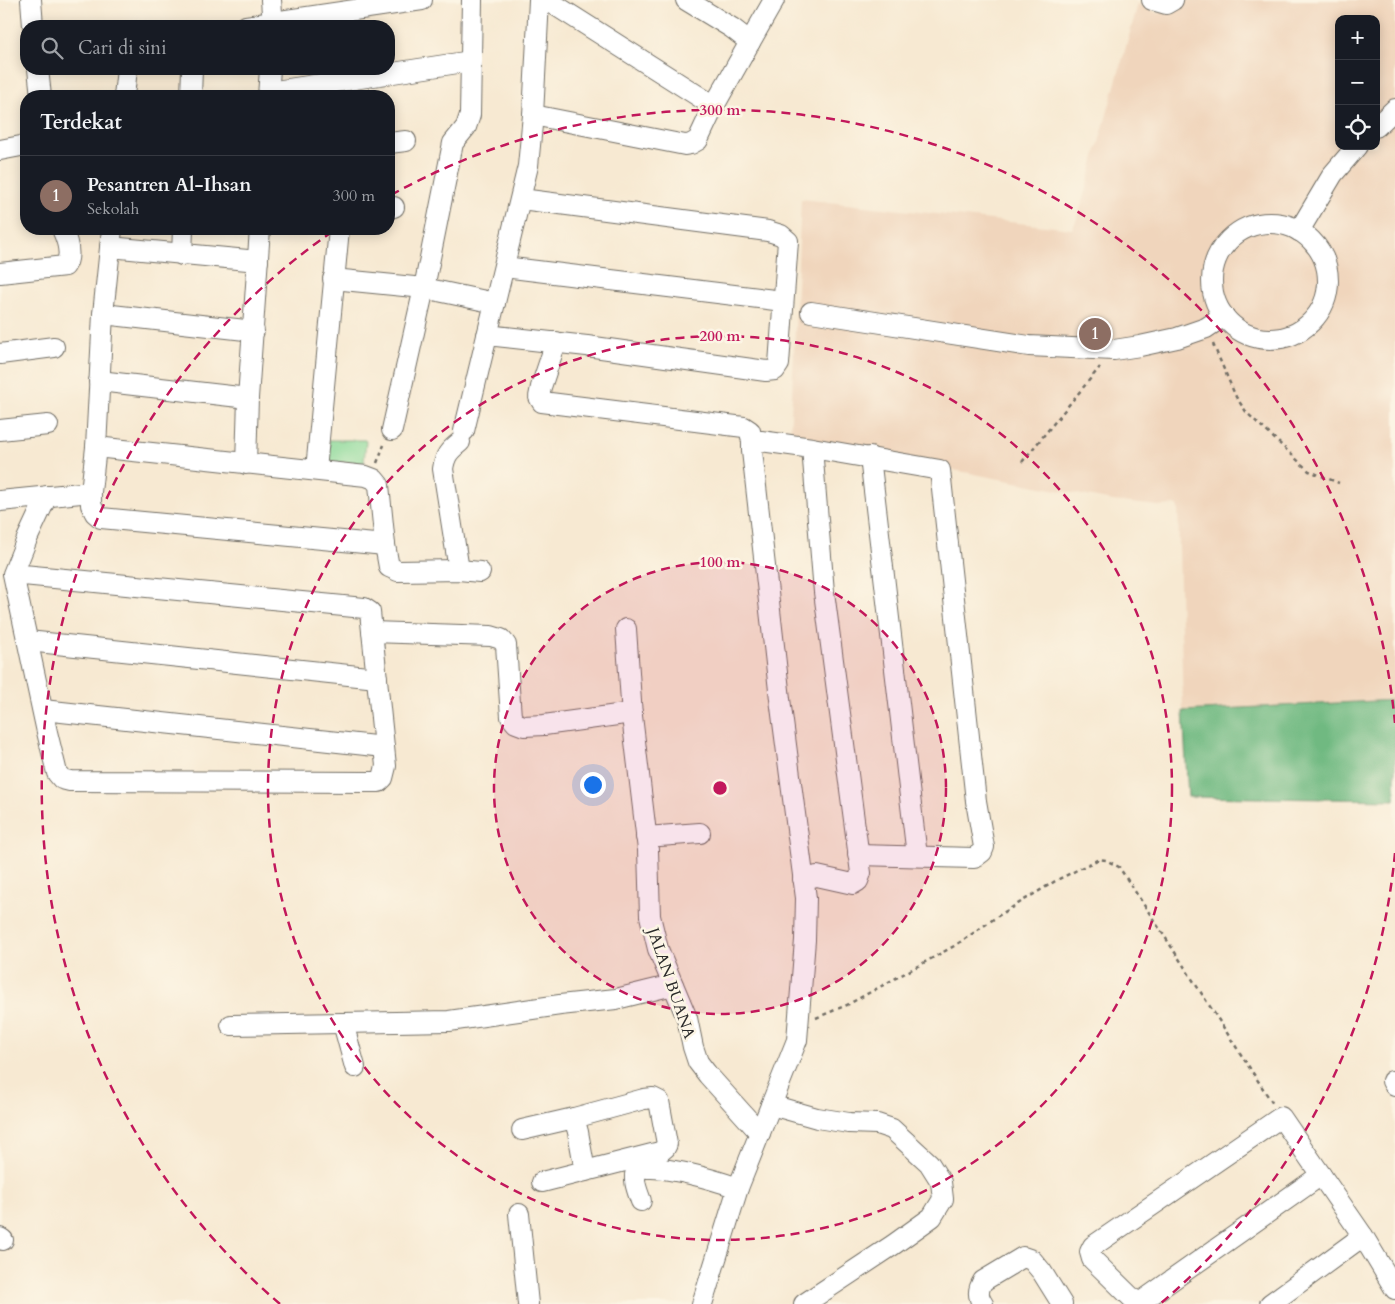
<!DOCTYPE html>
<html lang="id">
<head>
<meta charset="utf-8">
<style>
	body { margin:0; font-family:Cardo,serif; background:#20242c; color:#f1f3f6 }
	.controls { position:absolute; right:15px; top:15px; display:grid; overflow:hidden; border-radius:10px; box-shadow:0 2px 12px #0003 }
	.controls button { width:45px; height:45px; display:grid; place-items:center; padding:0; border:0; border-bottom:1px solid #363941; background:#171b24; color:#f1f3f6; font:25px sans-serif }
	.you { position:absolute; left:592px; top:784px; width:18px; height:18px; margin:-12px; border:4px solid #fff; border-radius:50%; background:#1a73e8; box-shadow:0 0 0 8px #1a73e833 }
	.badge { display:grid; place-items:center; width:32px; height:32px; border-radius:50%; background:#d690ce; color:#fff; font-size:16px; font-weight:700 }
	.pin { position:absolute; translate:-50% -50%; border:2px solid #fff; box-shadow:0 1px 5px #0006 }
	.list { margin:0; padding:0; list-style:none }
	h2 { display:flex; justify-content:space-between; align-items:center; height:65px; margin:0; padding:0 20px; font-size:21px }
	h2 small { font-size:16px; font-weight:400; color:#9ea1a6 }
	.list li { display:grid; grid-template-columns:32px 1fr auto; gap:15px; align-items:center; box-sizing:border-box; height:80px; padding:0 20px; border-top:1px solid #363941 }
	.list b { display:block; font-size:19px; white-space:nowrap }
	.list p { margin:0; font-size:16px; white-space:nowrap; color:#9ea1a6 }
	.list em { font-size:16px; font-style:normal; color:#9ea1a6 }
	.icon { flex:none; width:28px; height:28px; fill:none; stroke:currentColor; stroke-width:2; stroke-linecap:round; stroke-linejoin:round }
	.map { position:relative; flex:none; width:1395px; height:1304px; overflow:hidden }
	.search { position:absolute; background:#171b24; box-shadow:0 2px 12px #0003; left:20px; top:20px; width:375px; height:55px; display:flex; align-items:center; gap:12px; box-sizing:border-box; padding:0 18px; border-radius:20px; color:#9ea1a6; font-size:19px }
	.panel { position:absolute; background:#171b24; box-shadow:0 2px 12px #0003; left:20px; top:90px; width:375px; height:145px; border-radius:20px }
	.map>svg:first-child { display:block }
	.built { fill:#f0d5bc; fill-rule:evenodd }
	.green { fill:#8ad999; stroke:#5a8262 }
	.forest { fill:#6fb981; stroke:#4d7256 }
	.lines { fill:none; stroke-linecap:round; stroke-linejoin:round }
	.minor-casing { stroke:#726e65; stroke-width:22 }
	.path { stroke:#726e65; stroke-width:2.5; stroke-dasharray:4 4; stroke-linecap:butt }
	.minor { stroke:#fff; stroke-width:20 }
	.ring { fill:none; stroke:#c2185b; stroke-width:2.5; stroke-dasharray:9 6 }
	.labels { text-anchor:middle; stroke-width:5; stroke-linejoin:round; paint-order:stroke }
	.street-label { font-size:16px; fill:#2b2b2b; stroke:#fcf5e5 }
	.centre { fill:#c2185b; stroke:#fcf5e5; stroke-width:2.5 }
	.ring-label { font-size:15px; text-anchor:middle; font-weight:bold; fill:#c2185b; stroke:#fcf5e5; stroke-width:5; stroke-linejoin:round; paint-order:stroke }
</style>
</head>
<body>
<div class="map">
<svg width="1395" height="1304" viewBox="0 0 1395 1304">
	<rect width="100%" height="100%" fill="#fcf5e5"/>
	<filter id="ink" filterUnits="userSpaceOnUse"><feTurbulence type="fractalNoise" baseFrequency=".02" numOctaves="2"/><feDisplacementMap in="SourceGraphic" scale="10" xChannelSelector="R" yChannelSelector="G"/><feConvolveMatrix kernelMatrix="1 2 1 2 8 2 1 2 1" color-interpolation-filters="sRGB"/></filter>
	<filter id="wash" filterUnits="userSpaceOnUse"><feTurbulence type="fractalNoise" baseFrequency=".0096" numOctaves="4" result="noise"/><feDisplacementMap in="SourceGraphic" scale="20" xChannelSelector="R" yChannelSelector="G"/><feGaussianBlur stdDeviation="1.12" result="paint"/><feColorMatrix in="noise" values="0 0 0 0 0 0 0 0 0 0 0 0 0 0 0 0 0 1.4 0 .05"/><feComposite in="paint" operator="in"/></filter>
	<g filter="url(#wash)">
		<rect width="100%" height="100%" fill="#f7e9d2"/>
		<path class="built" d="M1178,0H1395V701L1272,708L1183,711L1178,505L1158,506L1113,501L790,438L801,199L1072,229L1078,217L1138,4L1159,14ZM1339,19H1376V146H1339Z"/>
		<polygon class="green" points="329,440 366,440 364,463 329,462"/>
		<polygon class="forest" points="1395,700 1395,800 1188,797 1183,711"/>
	</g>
	<g filter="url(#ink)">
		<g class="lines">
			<defs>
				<g id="minor">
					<polyline points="31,0 33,26"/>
					<polyline points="271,0 273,26"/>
					<polyline points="547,0 714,106 750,42"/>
					<polyline points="686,0 732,28 750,42 774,0"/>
					<polyline points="1152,0 1166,4 1173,0"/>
					<polyline points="246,26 422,0"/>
					<polyline points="38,69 41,96"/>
					<polyline points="269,92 471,61"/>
					<polyline points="124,96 127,69"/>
					<polyline points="191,96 192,69"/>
					<polyline points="268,96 270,69"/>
					<polyline points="533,115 685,145 691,144 698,140 714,106"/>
					<polyline points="1376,127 1395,109"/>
					<polyline points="389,143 406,141"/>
					<polyline points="0,150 26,145"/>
					<polyline points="389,208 394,207"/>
					<circle cx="1270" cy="281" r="58"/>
					<polyline points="112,229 103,314 96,447 91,492 91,505 95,513 101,518 385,545"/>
					<polyline points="1299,231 1333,174 1357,146"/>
					<polyline points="110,247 258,261"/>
					<polyline points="182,255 183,229"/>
					<polyline points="504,267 783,301"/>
					<path d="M0,273L65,266C72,256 67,240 62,229"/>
					<polyline points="333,279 424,288 495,303"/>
					<polyline points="811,312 1029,346 1114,350 1140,346 1177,338 1206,328 1224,316"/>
					<polyline points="103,314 254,331"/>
					<polyline points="487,335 587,346 766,371 775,370 779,364 788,241 781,235 768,231 521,199"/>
					<polyline points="556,342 541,387 539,397 542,402 744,427 750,431 752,442"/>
					<polyline points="0,354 54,347"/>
					<polyline points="99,381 248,398"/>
					<polyline points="0,430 48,425"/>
					<polyline points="392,430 424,288 453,143 466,127 470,115 472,0"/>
					<polyline points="464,431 528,166 533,115 539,0"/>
					<polyline points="96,447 366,476 374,479 379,485 385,545 389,567 398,571 459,570 480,572"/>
					<polyline points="870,457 917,856"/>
					<polyline points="246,464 248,398 260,229"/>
					<polyline points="316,470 339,229"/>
					<polyline points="0,501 91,492"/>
					<path d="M459,570L443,469C445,455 449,451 460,442"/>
					<polyline points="13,574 364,608 370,612 386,766 383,778 379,782 373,782 70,781 62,779 57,773 47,732 13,574 27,539 47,496"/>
					<polyline points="626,629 632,716 648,850 650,916 658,949 687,1018 693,1047 698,1062 708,1075 760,1133"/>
					<polyline points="372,632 491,636 501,639 506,645 511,717 516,723 524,726 544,725 632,713"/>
					<polyline points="28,641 377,678"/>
					<polyline points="43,710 384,747"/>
					<polyline points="646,837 700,833"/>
					<polyline points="803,879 817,876 853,884 858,881 861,873 824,592 812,448"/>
					<polyline points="343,1023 355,1067"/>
					<polyline points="231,1025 449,1021 560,1005 616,999 673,985"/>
					<polyline points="1392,1081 1395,1086"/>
					<polyline points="771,1105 817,1118 849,1123 877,1124 892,1129 929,1163 941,1182 943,1199 932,1217 893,1245 804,1304"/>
					<polyline points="522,1130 574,1118 578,1132 585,1171"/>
					<path d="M631,1160C636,1169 643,1168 651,1168C663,1168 674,1171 686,1173C704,1177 721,1182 738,1188"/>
					<path d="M637,1167C632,1179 637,1190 641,1201"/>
					<polyline points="542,1182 660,1152 665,1148 667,1144 659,1101 653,1098 644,1099 574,1118"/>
					<polyline points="519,1214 528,1304"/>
					<polyline points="0,1238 3,1240"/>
					<polyline points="702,1304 738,1188 797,1040 805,940 806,898 780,699 752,451 752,442 761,441 812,448 940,470 976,801 984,847 982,852 974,858 858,855"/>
					<path d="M983,1304C977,1296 978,1289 983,1281L1023,1257L1032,1260L1042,1272L1062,1304"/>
					<polyline points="1138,1304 1092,1259 1090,1252 1093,1246 1281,1117 1363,1236 1395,1289"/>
					<polyline points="1138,1304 1321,1175"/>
					<polyline points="1270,1304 1363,1236"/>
				</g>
			</defs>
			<use href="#minor" class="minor-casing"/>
			<g class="path">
				<polyline points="1213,344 1236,397 1247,413 1309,471 1339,483"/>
				<polyline points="1022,462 1100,367"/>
				<polyline points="377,463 384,445"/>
				<polyline points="816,1018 847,1005 956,945 998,916 1057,880 1099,859 1106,860 1119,867 1165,937 1273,1104"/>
			</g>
			<use href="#minor" class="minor"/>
		</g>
	</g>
	<circle cx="720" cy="788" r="226" fill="#c2185b" fill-opacity=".12"/>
	<g class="ring">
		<circle cx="720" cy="788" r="226"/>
		<circle cx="720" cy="788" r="452"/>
		<path d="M1395 853A678 678 0 0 1 1160 1304M280 1304A678 678 0 0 1 336 229M391 195A678 678 0 0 1 1395 723"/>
	</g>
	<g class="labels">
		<g class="street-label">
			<text transform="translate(672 983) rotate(71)" y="6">JALAN BUANA</text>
		</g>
	</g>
	<circle cx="720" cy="788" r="8" class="centre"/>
	<g class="ring-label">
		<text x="720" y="115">300 m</text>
		<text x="720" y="341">200 m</text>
		<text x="720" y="567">100 m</text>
	</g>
</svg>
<div class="controls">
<button>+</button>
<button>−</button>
<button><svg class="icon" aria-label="locate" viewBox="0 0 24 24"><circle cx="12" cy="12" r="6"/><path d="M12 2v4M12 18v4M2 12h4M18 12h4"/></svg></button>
</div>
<div class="you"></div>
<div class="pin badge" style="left:1095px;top:334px;background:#8d6e63">1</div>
<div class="search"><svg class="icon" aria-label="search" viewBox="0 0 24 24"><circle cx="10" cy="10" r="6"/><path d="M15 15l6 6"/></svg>Cari di sini</div>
<section class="panel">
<h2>Terdekat<small></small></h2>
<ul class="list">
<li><span class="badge" style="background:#8d6e63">1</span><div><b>Pesantren Al-Ihsan</b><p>Sekolah</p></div><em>300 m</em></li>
</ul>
</section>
</div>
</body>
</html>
